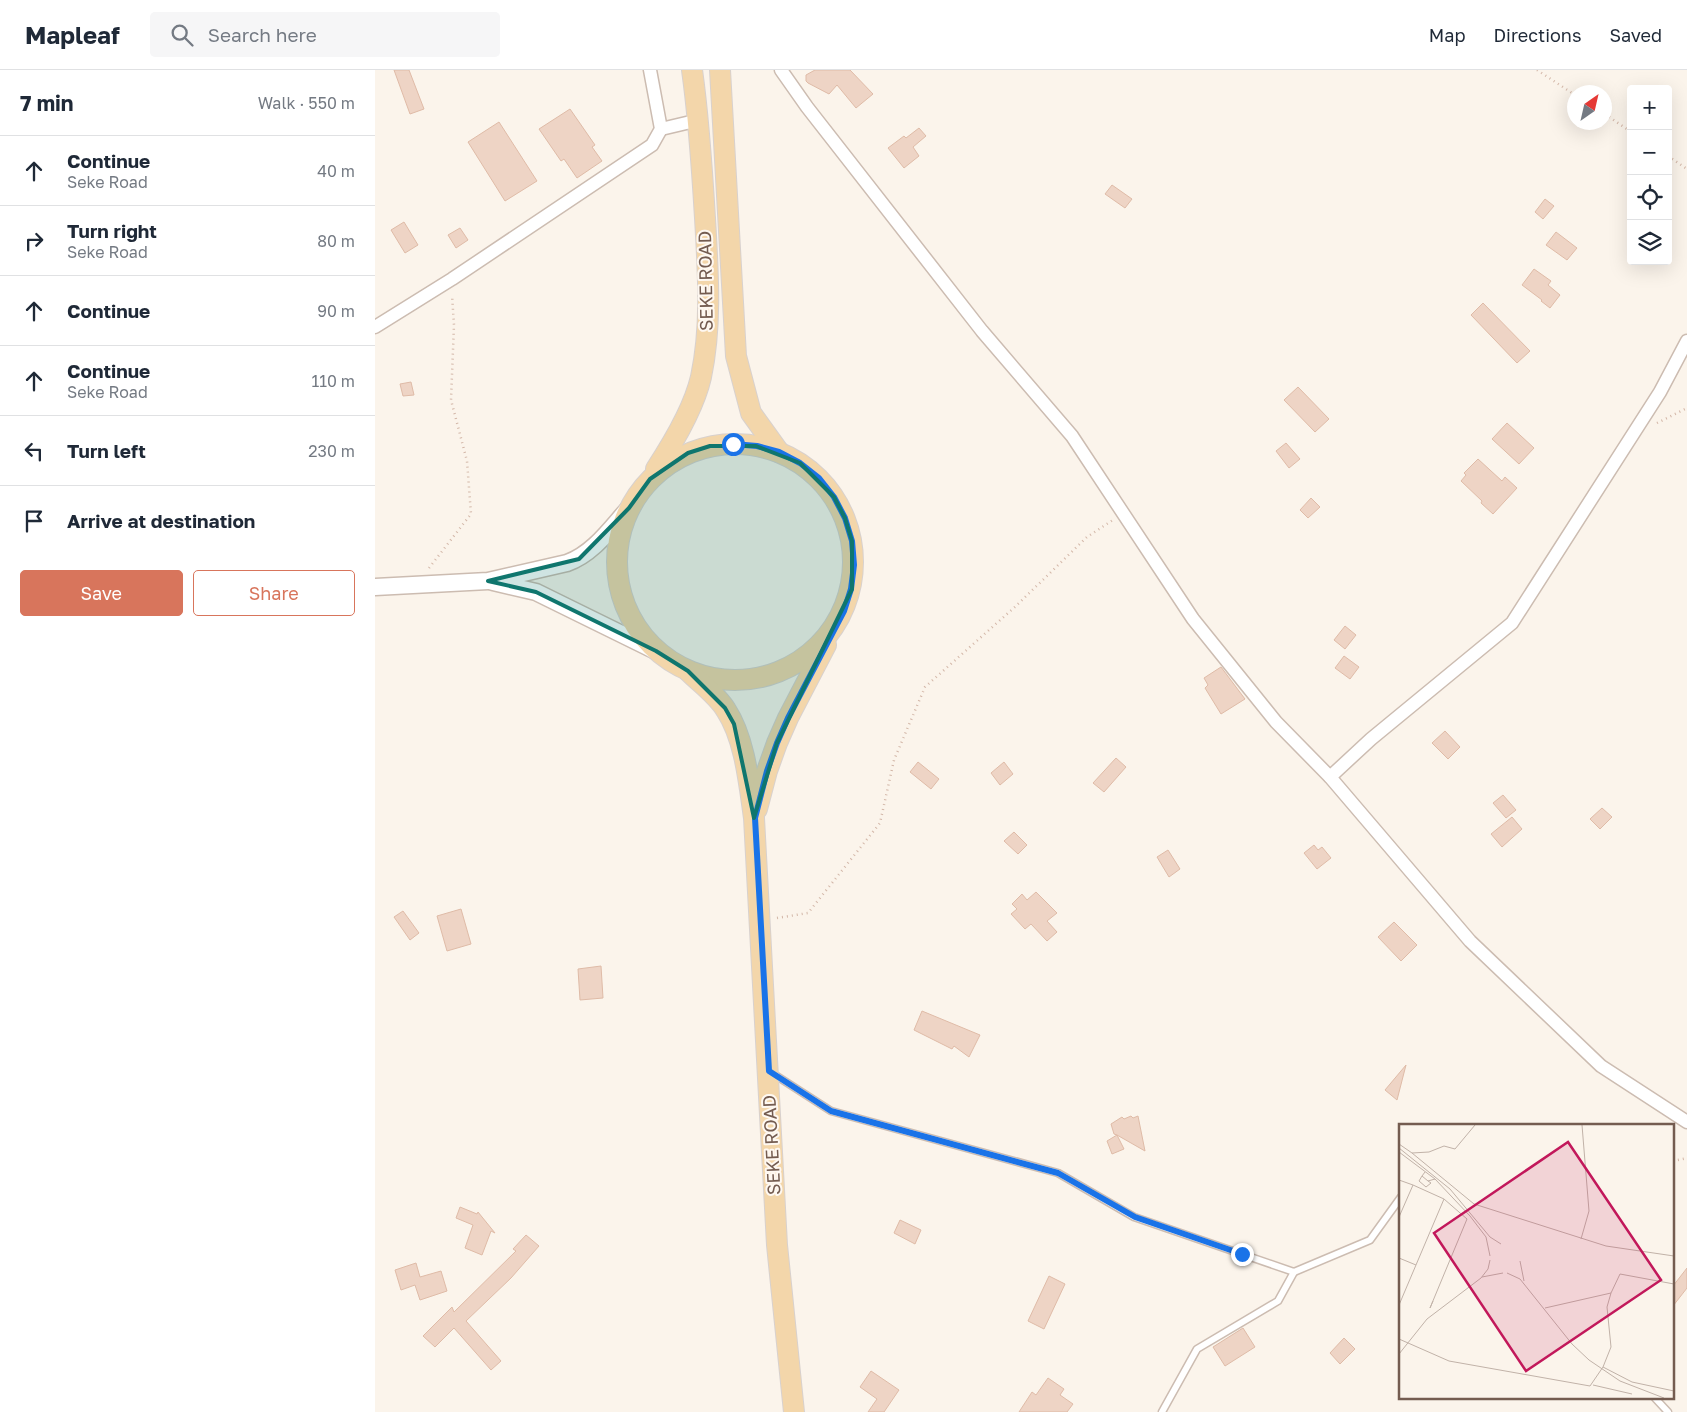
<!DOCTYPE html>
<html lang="en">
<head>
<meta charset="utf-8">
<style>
	body { margin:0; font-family:"Golos Text",sans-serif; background:#f6f6f7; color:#1f2937 }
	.controls { position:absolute; right:15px; top:15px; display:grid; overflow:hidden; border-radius:5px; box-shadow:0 5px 20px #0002 }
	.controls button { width:45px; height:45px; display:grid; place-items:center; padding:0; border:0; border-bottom:1px solid #e0e1e3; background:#fff; color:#1f2937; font:25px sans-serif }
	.compass { position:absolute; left:1192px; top:15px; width:45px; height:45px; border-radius:50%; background:#fff; box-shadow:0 5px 20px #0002; rotate:34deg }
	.stop { position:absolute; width:15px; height:15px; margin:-11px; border:4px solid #1a73e8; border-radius:50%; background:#fff }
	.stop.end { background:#1a73e8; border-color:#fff; box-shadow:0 1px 5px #0008 }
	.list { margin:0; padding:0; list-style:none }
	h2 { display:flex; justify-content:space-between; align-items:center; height:65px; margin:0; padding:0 20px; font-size:21px }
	h2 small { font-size:16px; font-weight:400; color:#747a83 }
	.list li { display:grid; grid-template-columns:32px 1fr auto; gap:15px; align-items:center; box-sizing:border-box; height:70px; padding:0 20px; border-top:1px solid #e0e1e3 }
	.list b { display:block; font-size:19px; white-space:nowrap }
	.list p { margin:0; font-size:16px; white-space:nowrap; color:#747a83 }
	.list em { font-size:16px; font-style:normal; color:#747a83 }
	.actions { display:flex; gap:10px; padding:15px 20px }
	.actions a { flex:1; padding:11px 0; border:1px solid #d8755c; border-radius:5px; text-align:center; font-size:18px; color:#d8755c }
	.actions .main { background:#d8755c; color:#fff }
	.icon { flex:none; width:28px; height:28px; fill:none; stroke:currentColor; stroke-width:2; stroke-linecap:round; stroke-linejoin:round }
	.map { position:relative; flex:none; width:1312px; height:1342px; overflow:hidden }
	header { display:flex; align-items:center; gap:30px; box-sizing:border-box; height:70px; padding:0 25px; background:#fff; border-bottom:1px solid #e0e1e3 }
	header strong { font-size:24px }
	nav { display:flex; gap:28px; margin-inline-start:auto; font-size:18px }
	.search { width:350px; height:45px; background:#f6f6f7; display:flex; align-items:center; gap:12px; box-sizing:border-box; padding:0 18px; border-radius:5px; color:#747a83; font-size:19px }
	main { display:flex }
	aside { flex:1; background:#fff }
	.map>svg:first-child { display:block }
	.building { fill:#eed4c5; stroke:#dfbba7 }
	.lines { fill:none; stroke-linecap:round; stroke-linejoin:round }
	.service-casing { stroke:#ccbcb1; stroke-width:9 }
	.minor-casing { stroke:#ccbcb1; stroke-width:15 }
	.tertiary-casing { stroke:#ccbcb1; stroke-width:19 }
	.primary-casing { stroke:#d8d1ce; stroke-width:22 }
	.path { stroke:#d3b7a8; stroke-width:2.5; stroke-dasharray:1 4; stroke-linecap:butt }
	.service { stroke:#fff; stroke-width:6 }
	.minor { stroke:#fff; stroke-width:12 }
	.tertiary { stroke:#fff; stroke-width:16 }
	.primary { stroke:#f3d6aa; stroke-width:20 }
	.route { stroke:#1a73e8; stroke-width:6 }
	.marked { fill:#0f766e; fill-opacity:0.2; stroke:#0f766e; stroke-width:4; stroke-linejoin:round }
	.labels { text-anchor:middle; stroke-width:4; stroke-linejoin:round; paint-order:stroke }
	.street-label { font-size:18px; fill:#745c50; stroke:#fef8f1 }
	.inset-road { fill:none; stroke:#c1b2a8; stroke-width:1 }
	.view { fill:#c2185b; fill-opacity:0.15; stroke:#c2185b; stroke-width:2.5 }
	.inset-edge { fill:none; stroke:#745c50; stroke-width:2.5 }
</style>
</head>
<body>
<header>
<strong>Mapleaf</strong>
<div class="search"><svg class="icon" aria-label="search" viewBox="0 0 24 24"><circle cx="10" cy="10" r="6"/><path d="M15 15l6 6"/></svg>Search here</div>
<nav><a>Map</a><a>Directions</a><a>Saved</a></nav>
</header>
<main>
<aside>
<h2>7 min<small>Walk · 550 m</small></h2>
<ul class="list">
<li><svg class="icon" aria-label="ahead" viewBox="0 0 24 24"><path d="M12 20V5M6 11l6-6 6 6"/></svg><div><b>Continue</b><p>Seke Road</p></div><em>40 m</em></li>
<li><svg class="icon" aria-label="right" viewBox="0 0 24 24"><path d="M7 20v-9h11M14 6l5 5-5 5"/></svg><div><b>Turn right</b><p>Seke Road</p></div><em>80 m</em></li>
<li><svg class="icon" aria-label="ahead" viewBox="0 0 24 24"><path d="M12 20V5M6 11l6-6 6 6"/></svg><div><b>Continue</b></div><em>90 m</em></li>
<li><svg class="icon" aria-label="ahead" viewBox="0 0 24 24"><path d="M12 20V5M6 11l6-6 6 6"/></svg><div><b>Continue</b><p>Seke Road</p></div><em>110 m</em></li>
<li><svg class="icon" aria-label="left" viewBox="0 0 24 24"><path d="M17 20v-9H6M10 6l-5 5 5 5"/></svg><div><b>Turn left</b></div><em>230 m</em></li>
<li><svg class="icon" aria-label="arrive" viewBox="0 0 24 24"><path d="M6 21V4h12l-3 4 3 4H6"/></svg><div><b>Arrive at destination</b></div></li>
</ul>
<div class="actions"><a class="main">Save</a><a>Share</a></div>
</aside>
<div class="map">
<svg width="1312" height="1342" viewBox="0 0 1312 1342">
	<rect width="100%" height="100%" fill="#fbf4eb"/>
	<g class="building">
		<polygon points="19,0 34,0 49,39 35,44"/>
		<polygon points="440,0 475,0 498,24 481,38 462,15 454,24 433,13 431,11 431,5"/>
		<polygon points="195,39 220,75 217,77 227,91 202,108 189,89 186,91 164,59"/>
		<polygon points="124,52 162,111 130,131 93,72"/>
		<polygon points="544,58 551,66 538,77 544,86 529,98 513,78 529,66 531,68"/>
		<polygon points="737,115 757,129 750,138 730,124"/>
		<polygon points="1170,129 1179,136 1168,149 1160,142"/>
		<polygon points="29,152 43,175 30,183 16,160"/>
		<polygon points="85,158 93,170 81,178 73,165"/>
		<polygon points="1181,162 1202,178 1192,190 1171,175"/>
		<polygon points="1159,199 1176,211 1173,215 1185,225 1175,238 1166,231 1167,230 1147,215"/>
		<polygon points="1108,233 1155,281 1142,293 1096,245"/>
		<polygon points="36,312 39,325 28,326 25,314"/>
		<polygon points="923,317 954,349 940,362 909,330"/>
		<polygon points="1132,353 1159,378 1144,394 1117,369"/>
		<polygon points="911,373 925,389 914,398 901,381"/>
		<polygon points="1103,389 1127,411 1130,407 1142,418 1118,444 1106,433 1107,431 1086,411 1091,405 1089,403"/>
		<polygon points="936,428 945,437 933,448 925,440"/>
		<polygon points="970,556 981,565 970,579 959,570"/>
		<polygon points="969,586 984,597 975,609 960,598"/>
		<polygon points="846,597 870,629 846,644 830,618 833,615 829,608"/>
		<polygon points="1070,661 1085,677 1073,689 1057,673"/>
		<polygon points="741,688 751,697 729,722 718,713"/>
		<polygon points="543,692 564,709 556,719 535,702"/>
		<polygon points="629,692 638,704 625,715 616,703"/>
		<polygon points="1128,725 1141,740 1131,748 1118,733"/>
		<polygon points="1227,738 1237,747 1225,759 1215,749"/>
		<polygon points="1137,747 1147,759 1127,777 1116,764"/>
		<polygon points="639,762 652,775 643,784 629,771"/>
		<polygon points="939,775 943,780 947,777 956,788 942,799 929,783"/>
		<polygon points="793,780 805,799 794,807 782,787"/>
		<polygon points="661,822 682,843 672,851 682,862 672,871 656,854 650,859 636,844 642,839 637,834 647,824 652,830"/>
		<polygon points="86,839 96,874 72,881 62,846"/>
		<polygon points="28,841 44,863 35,870 19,847"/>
		<polygon points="1019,852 1042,875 1026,891 1003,867"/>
		<polygon points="226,896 228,928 205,930 203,899"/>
		<polygon points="547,941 605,965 594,987 579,976 577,979 539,960"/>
		<polygon points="1031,995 1022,1030 1010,1020"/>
		<polygon points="756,1046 758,1048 763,1046 770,1081 742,1065 749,1079 737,1084 732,1071 742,1065 739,1064 736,1054 747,1047 749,1049"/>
		<polygon points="85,1137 102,1144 103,1142 120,1163 116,1161 107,1185 90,1178 98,1155 81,1148"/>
		<polygon points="525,1150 546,1160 540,1174 519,1163"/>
		<polygon points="151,1165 164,1176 136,1208 91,1251 126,1291 116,1300 79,1258 60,1277 48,1266 77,1237 79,1242 141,1181 138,1179"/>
		<polygon points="41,1193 45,1207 66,1201 72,1221 45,1230 40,1215 26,1220 20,1200"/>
		<polygon points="1312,1198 1312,1218 1298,1236 1298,1216"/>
		<polygon points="674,1206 690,1214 669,1259 653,1251"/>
		<polygon points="868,1258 880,1277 850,1296 838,1277"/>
		<polygon points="969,1268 980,1279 965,1294 955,1283"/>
		<polygon points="496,1301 524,1320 509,1342 493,1342 502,1329 485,1317"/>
		<polygon points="673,1308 689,1319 685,1325 698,1334 692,1342 644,1342 657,1322 661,1325"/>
	</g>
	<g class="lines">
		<defs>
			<g id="service">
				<polyline points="397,1003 456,1041 683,1103 759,1147 919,1202 995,1170 1026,1127"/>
				<polyline points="1280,1328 1293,1342"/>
				<polyline points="787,1342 822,1279 903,1231 919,1202"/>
			</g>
			<g id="minor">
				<polyline points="406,0 432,37 607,261 697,366 818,549 901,652 955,707 1095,871 1226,996 1312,1052"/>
				<polyline points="286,59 324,50"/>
				<polyline points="0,257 77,209 277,75 286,59 275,0"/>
				<polyline points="955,707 996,669 1137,553 1285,322 1312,271"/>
			</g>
			<g id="tertiary">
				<polyline points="118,512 161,522 281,581"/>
				<path d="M0,517L113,511L192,493C218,484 236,458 254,438"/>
			</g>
			<g id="primary">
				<polyline points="345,0 361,286 376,343 404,382"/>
				<circle cx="360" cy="492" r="118"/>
				<path d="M281,399C298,373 319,338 326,307C337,255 333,201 330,148C327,98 324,49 317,0"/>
				<path d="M313,601C325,613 342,625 351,640C370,669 374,713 379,748L402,1175L419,1342"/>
				<polyline points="382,739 392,701 402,673 413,648 451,575"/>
			</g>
		</defs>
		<use href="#service" class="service-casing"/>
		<use href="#minor" class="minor-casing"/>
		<use href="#tertiary" class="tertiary-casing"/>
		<use href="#primary" class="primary-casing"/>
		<g class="path">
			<polyline points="1162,0 1200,25"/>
			<polyline points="1230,44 1256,62"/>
			<polyline points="1293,86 1312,99"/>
			<polyline points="1282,353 1312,338"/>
			<polyline points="54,498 96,444 92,391 76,330 79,255 77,225"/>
			<polyline points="402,848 433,843 505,753 519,690 550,617 641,536 712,467 738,450"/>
			<polyline points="1298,1091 1312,1088"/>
		</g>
		<use href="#service" class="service"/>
		<use href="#minor" class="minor"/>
		<use href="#tertiary" class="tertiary"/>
		<use href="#primary" class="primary"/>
	</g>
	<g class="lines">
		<polyline class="route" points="358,374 382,376 404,382 425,393 444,408 459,427 470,448 477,471 479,495 476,519 469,541 413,648 402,673 392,701 380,748 394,1001 456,1041 683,1103 760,1147 867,1184"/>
	</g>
	<path class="marked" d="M335,376H381L425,393L459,427L470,448L477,471V519L402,673L379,748L359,654L350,638L313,601L281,581L161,522L113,511L204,489L254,438L275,409L313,383Z"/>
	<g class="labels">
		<g class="street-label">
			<text transform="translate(331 211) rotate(-91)" y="6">SEKE ROAD</text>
			<text transform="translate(397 1075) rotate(-93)" y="6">SEKE ROAD</text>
		</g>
	</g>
	<g transform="translate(1024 1054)">
		<rect width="275" height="275" fill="#fbf4eb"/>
		<path class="inset-road" d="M0,20L13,29L30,28L45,22L56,25L76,1M0,24L51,65L91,113L102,120M0,28L36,55L71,92L87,113L91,132M13,29L75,80L207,122L275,132M26,48L23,52L29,57L36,55M23,52L20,57L27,63L32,59L29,57M0,56L14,61L0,93M14,61L45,75L68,95L31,184L34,177M182,115L190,87L183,1M0,134L17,141M121,137L125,157M108,149L121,155L173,220L190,236L221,257L265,274M83,153L104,149M0,181L45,75M146,184L212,169L221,150L275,160M0,215L50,237L191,262L204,243L212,223L208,183L212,169M0,230L28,195L82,154L89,145L91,136M204,243L233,258L275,267M194,261L233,270"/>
		<path class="view" d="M169,18L262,156L127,247L35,109Z"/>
		<rect width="275" height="275" class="inset-edge"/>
	</g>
</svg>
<div class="controls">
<button>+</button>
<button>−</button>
<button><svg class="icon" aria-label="locate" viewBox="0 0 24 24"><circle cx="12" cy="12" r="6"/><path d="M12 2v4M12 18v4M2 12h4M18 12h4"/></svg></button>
<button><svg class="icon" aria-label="layers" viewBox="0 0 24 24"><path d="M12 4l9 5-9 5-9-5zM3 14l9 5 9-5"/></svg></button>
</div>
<svg class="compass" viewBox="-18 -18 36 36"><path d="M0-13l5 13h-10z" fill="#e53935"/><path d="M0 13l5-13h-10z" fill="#747a83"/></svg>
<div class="stop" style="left:358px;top:374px"></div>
<div class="stop end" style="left:867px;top:1184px"></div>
</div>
</main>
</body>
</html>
